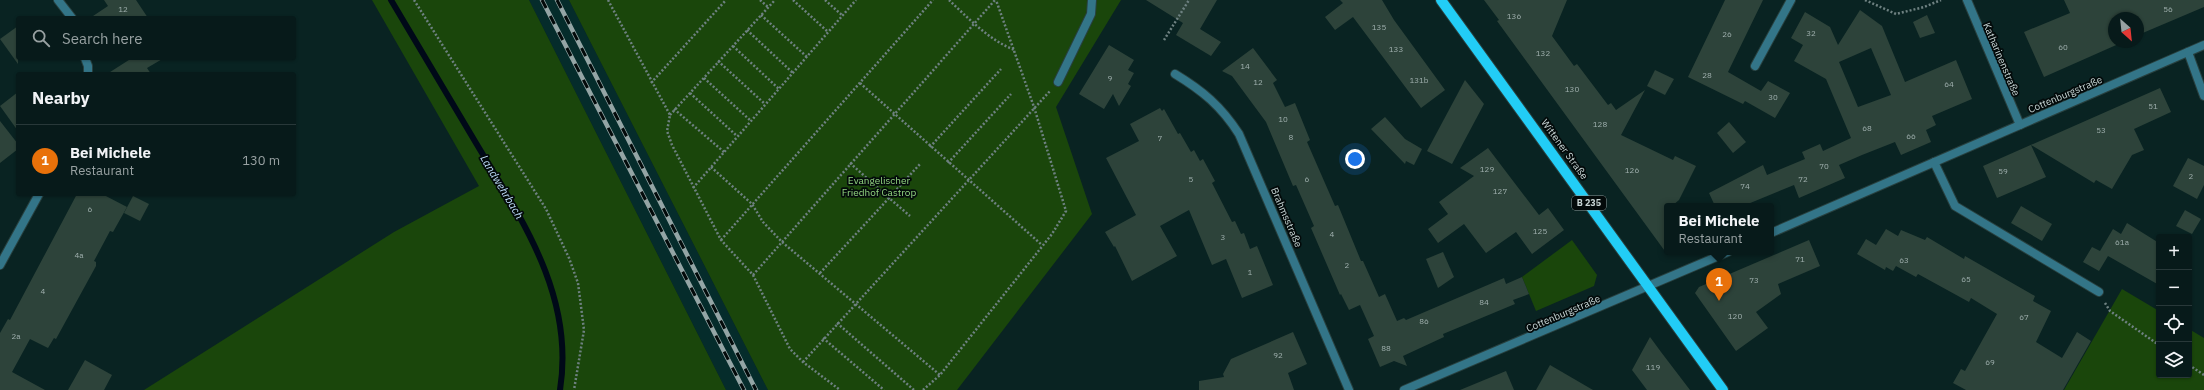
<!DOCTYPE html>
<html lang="en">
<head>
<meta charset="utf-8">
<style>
	body { margin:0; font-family:"IBM Plex Sans",sans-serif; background:#102323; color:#f1f3f6 }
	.controls { position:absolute; right:12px; bottom:12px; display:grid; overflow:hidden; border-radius:4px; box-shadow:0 1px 3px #0004 }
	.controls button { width:36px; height:36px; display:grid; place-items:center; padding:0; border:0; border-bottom:1px solid #283839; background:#071a1a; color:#f1f3f6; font:20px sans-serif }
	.compass { position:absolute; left:2108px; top:12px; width:36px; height:36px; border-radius:50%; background:#071a1a; box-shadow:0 1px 3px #0004; rotate:153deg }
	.you { position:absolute; left:1355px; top:159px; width:14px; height:14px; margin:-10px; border:3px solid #fff; border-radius:50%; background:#1a73e8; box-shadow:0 0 0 6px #1a73e833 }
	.badge { display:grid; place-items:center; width:26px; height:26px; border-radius:50%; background:#b45309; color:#fff; font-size:13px; font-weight:700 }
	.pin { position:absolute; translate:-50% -33px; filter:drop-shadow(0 1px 2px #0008) }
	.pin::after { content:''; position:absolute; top:21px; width:14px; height:12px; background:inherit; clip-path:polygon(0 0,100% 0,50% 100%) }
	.popup { position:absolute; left:1664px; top:203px; width:110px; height:52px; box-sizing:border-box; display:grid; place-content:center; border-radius:4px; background:#071a1a; filter:drop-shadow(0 1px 3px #0005); font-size:13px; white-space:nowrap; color:#98a1a2 }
	.popup b { font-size:15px; color:#f1f3f6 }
	.popup::after { content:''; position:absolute; left:50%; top:100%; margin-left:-8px; border:8px solid transparent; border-top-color:#071a1a }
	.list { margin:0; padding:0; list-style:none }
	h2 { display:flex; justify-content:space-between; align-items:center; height:52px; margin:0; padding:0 16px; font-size:17px }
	h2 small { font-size:13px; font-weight:400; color:#98a1a2 }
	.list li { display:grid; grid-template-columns:26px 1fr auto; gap:12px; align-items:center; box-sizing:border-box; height:72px; padding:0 16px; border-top:1px solid #283839 }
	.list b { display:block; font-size:15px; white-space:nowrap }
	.list p { margin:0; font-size:13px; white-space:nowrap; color:#98a1a2 }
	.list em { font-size:13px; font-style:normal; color:#98a1a2 }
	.icon { flex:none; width:22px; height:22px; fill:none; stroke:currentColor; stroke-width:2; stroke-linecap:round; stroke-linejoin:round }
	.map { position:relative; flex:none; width:2204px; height:390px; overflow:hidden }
	.search { position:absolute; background:#071a1a; box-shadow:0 1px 3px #0004; left:16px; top:16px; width:280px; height:44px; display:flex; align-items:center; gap:10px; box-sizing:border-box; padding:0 14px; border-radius:4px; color:#98a1a2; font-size:15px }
	.panel { position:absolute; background:#071a1a; box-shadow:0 1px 3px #0004; left:16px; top:72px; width:280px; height:124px; border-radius:4px }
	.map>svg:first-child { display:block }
	.built { fill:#052c2b }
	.green { fill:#1a460b }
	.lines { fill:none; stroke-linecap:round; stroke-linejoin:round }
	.stream { stroke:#000918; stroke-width:6 }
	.building { fill:#2d433a; fill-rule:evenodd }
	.service-casing { stroke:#28403f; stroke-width:10 }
	.minor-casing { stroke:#28403f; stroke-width:10 }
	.tertiary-casing { stroke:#28403f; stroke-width:10 }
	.primary-casing { stroke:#28403f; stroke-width:12 }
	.path { stroke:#6e8181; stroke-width:2.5; stroke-dasharray:2 2; stroke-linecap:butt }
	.service { stroke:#337588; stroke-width:8 }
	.minor { stroke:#337588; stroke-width:8 }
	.tertiary { stroke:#337588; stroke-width:8 }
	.primary { stroke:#22cdf6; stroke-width:10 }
	.rail-casing { stroke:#94a5a5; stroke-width:4.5 }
	.rail { stroke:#030a0a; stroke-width:3; stroke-dasharray:9; stroke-linecap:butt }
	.labels { text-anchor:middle; stroke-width:3.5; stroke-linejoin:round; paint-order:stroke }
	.number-label { font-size:8px; fill:#a1b1af }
	.shield { fill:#030a0a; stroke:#8d9999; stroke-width:1 }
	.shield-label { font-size:9px; font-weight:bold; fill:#c8d6d6 }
	.street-label { font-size:10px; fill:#c8d6d6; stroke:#030a0a }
	.park-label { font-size:10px; fill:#93d581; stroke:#030a0a }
	.water-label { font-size:11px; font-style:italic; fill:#c0dffd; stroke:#030a0a }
</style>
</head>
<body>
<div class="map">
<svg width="2204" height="390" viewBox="0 0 2204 390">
	<rect width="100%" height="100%" fill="#092322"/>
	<polygon class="built" points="529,0 569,0 768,390 726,390"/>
	<g class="green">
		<polygon points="372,0 529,0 726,390 144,390 394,232 479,186"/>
		<polygon points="569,0 1121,0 1056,107 1092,214 957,390 768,390"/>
		<polygon points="1572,240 1597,275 1594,286 1536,311 1522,277"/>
		<polygon points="2122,289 2159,311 2159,375 2189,375 2189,329 2204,338 2204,390 2064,390"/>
	</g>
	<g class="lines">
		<path class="stream" d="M391,0C420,48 448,96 476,143C522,220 575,296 560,390"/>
	</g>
	<g class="building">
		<polygon points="104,0 136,0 148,18 90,18 108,6"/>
		<polygon points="1146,0 1217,0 1200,29 1221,42 1211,56 1176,35 1183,23"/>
		<polygon points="1340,0 1382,0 1394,20 1445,90 1421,108 1353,17 1335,30 1325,17 1343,3"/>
		<polygon points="1484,0 1567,0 1552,36 1574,66 1577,64 1608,105 1611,103 1616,110 1645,90 1621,135 1673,160 1675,156 1696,166 1679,200 1672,206 1667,206 1667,254 1497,21 1499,20"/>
		<polygon points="1725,0 1763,0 1728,72 1761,91 1768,81 1790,93 1775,118 1745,101 1743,104 1688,77"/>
		<polygon points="2064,0 2204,0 2204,7 2138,35 2138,18 2114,18 2114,42 2123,42 2044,77 2024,32 2070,13"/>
		<path d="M1860,10L1882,26L1905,82L1956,60L1972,99L1932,116L1936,125L1926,130L1931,142L1901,155L1895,142L1862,155L1839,165L1845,178L1799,198L1794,185L1743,206H1715L1709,193L1763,165L1767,175L1805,159L1802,152L1820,144L1823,151L1851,138L1826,79L1794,61L1803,45L1791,38L1805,12L1830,27L1838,45ZM1871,48L1891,95L1858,107L1839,62Z"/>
		<polygon points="1927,15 1935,33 1920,38 1913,22"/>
		<polygon points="18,26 18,64 0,39"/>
		<polygon points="1109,45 1134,60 1128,70 1134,73 1128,84 1131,86 1119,106 1113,94 1104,109 1079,94"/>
		<polygon points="1253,48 1277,80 1273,83 1285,107 1295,103 1310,140 1307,142 1335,206 1338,205 1361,261 1363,261 1379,297 1385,294 1397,321 1404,318 1406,320 1504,278 1506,284 1522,277 1529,294 1513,300 1515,304 1443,334 1444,337 1403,356 1407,366 1394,361 1380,367 1368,339 1374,336 1360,305 1349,310 1341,294 1340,295 1311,228 1314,226 1296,185 1293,186 1266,122 1232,76 1222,71"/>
		<polygon points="132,58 164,58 147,68 151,74 107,74"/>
		<polygon points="1655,70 1674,79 1665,95 1647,86"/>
		<polygon points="1465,80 1484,104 1452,164 1427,151"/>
		<polygon points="2160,88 2171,112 2134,129 2144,150 2132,155 2112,189 2096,180 2094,183 2031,145 2046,177 1997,198 1983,166"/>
		<polygon points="18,92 18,131 0,106"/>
		<polygon points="1160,108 1162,111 1164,109 1178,134 1180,133 1191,152 1194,150 1200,161 1203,159 1215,181 1212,183 1232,222 1235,221 1241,234 1244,233 1250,249 1257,246 1273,285 1242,298 1226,259 1212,265 1189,210 1160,226 1177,256 1132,281 1115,246 1114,247 1105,232 1136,215 1106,158 1139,141 1130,124"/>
		<polygon points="1385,117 1405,139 1422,149 1414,165 1406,161 1405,164 1371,129"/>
		<polygon points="0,121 18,144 18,149 0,163"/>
		<polygon points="1729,122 1746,142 1733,153 1717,133"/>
		<polygon points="1488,148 1539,215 1548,208 1564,230 1532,254 1516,232 1486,253 1464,224 1438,243 1428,229 1448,214 1439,202 1474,176 1460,168"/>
		<polygon points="2188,158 2204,166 2204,185 2197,199 2173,186"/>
		<polygon points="77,194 102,194 127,207 113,232 110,231 94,261 96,262 96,266 56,339 54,338 48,348 30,339 12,372 45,390 0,390 0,333 8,319 10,320"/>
		<polygon points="133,196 149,204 140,221 124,213"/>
		<polygon points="2021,206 2052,224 2042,241 2011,223"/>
		<polygon points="2185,210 2201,219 2192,234 2176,226"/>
		<polygon points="2127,223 2159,243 2159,285 2108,256 2099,271 2083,262 2092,247 2100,251 2113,229 2121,234"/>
		<polygon points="1886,229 1898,236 1901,230 1925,240 1927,237 1964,259 1965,256 2035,296 2033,301 2051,311 2036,342 2062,358 2077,332 2091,341 2063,390 1966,390 1953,383 1961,369 1965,371 1997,314 1971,298 1969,302 1918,274 1916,277 1896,266 1893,271 1886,267 1885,270 1857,254 1866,239 1876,245"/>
		<polygon points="1809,240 1820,266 1778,284 1781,294 1756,312 1768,328 1736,351 1695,293 1699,287"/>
		<polygon points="1443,252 1454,277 1438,288 1426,259"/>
		<polygon points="1293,332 1307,364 1288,373 1294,390 1199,390 1199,381 1224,377 1223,374 1231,359"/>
		<polygon points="1650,337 1661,352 1690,390 1647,390 1632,370"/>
		<polygon points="85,360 112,375 104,390 68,390"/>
		<polygon points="1550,365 1593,390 1536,390"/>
		<polygon points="1506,371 1514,390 1460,390"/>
	</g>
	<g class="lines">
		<defs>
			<g id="service">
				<polyline points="1058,82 1091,14 1092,0"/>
				<polyline points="1934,162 1955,206 2099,292"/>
			</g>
			<g id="minor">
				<polyline points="58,0 72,18"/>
				<polyline points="1967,0 2020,125"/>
				<polyline points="2188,52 2204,96"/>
				<polyline points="85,58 88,66 88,74"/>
				<polyline points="1755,66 1791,0"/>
				<path d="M1175,74C1203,91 1221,106 1239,134L1349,390"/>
				<polyline points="0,265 39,194"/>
			</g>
			<g id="tertiary">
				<polyline points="1771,233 2204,45"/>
				<polyline points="1404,390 1728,252"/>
			</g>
			<polyline id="primary" points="1441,0 1723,390"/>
		</defs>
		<use href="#service" class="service-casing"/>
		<use href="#minor" class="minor-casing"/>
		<use href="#tertiary" class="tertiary-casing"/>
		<use href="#primary" class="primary-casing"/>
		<g class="path">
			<polyline points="414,0 546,209 569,258 578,283 584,330 574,390"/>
			<polyline points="608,0 670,115 667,131 672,145 721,240 753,275 790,349 803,362 840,390"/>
			<polyline points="760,0 768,7"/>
			<polyline points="793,0 828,32"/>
			<polyline points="825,0 843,16"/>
			<path d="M949,0C968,18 990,41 1015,50"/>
			<polyline points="1865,0 1896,14 1924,7 1941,0"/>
			<polyline points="761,15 807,57"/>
			<polyline points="747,30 793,73"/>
			<polyline points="1164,40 1189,0"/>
			<polyline points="733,46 779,89"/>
			<polyline points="718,61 765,104"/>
			<polyline points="704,78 751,121"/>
			<polyline points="651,83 726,0"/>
			<polyline points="860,83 1042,245"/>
			<polyline points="690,93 737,136"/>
			<polyline points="674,109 724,152"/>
			<polyline points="670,115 775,0"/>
			<polyline points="930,147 1001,69"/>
			<polyline points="850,163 889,198 920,164"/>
			<polyline points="948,163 1011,94"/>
			<polyline points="711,167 752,204 763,222 782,242 940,375"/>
			<polyline points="693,188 856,0"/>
			<polyline points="721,240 933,0"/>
			<polyline points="820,273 889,198 910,216"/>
			<polyline points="753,275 995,0"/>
			<polyline points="2105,303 2110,311 2159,345"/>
			<polyline points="837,323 914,390"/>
			<polyline points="823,338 884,390"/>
			<polyline points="803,362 1050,91"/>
			<polyline points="2189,365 2204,375"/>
			<polyline points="923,390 940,375 1052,234 1066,211 1034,107 996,0"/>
		</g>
		<use href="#service" class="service"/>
		<use href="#minor" class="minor"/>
		<use href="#tertiary" class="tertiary"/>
		<use href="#primary" class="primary"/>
		<defs>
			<g id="rail">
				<polyline points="542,0 744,390"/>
				<polyline points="557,0 756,390"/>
			</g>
		</defs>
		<use href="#rail" class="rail-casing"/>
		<use href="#rail" class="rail"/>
	</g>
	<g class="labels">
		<g class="number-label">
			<text x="123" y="12">12</text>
			<text x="2168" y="12">56</text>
			<text x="1514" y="19">136</text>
			<text x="1379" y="30">135</text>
			<text x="1811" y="36">32</text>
			<text x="1727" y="37">26</text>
			<text x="2063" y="50">60</text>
			<text x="1396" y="52">133</text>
			<text x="1543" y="56">132</text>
			<text x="1245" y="69">14</text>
			<text x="1707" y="78">28</text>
			<text x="1110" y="81">9</text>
			<text x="1419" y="83">131b</text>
			<text x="1258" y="85">12</text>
			<text x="1949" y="87">64</text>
			<text x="1572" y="92">130</text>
			<text x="1773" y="100">30</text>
			<text x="2153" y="109">51</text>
			<text x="1283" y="122">10</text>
			<text x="1600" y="127">128</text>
			<text x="1867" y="131">68</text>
			<text x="2101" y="133">53</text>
			<text x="1911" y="139">66</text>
			<text x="1291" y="140">8</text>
			<text x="1160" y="141">7</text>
			<text x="1824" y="169">70</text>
			<text x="1487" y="172">129</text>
			<text x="1632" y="173">126</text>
			<text x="2003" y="174">59</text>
			<text x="2191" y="179">2</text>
			<text x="1191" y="182">5</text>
			<text x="1307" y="182">6</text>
			<text x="1803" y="182">72</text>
			<text x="1745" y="189">74</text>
			<text x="1500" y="194">127</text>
			<text x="90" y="212">6</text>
			<text x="1540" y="234">125</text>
			<text x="1332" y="237">4</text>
			<text x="1223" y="240">3</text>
			<text x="2122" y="245">61a</text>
			<text x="79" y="258">4a</text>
			<text x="1800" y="262">71</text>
			<text x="1904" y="263">63</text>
			<text x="1347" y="268">2</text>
			<text x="1250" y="275">1</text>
			<text x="1966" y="282">65</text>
			<text x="1754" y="283">73</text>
			<text x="43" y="294">4</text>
			<text x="1484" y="305">84</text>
			<text x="1735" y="319">120</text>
			<text x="2024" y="320">67</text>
			<text x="1424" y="324">86</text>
			<text x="16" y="339">2a</text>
			<text x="1386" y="351">88</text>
			<text x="1278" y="358">92</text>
			<text x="1990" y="365">69</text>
			<text x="1653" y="370">119</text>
		</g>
		<rect class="shield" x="1572" y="196" width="34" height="14" rx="3"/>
		<g class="shield-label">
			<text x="1589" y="206">B 235</text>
		</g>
		<g class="street-label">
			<text transform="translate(2002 59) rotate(67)" y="4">Katharinenstraße</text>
			<text transform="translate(2065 94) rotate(-23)" y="4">Cottenburgstraße</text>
			<text transform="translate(1565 149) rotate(54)" y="4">Wittener Straße</text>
			<text transform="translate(1287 217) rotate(67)" y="4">Brahmsstraße</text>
			<text transform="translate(1563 313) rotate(-23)" y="4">Cottenburgstraße</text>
		</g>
		<g class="park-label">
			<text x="879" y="184">Evangelischer<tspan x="879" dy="12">Friedhof Castrop</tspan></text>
		</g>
		<g class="water-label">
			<text transform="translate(502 187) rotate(59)" y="4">Landwehrbach</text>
		</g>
	</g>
</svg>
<div class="controls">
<button>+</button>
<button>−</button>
<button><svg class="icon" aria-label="locate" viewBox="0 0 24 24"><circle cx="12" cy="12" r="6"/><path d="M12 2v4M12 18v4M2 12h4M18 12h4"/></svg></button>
<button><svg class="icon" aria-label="layers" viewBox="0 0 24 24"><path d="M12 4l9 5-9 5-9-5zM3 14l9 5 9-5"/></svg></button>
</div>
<svg class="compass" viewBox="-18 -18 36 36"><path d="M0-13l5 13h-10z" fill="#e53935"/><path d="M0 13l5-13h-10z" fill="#98a1a2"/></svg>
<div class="you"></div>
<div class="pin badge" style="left:1719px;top:301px;background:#e8710a">1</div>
<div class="popup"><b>Bei Michele</b>Restaurant</div>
<div class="search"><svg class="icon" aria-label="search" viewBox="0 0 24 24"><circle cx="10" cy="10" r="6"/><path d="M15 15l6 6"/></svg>Search here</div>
<section class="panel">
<h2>Nearby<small></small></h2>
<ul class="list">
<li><span class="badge" style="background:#e8710a">1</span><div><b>Bei Michele</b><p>Restaurant</p></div><em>130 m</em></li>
</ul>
</section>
</div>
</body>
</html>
